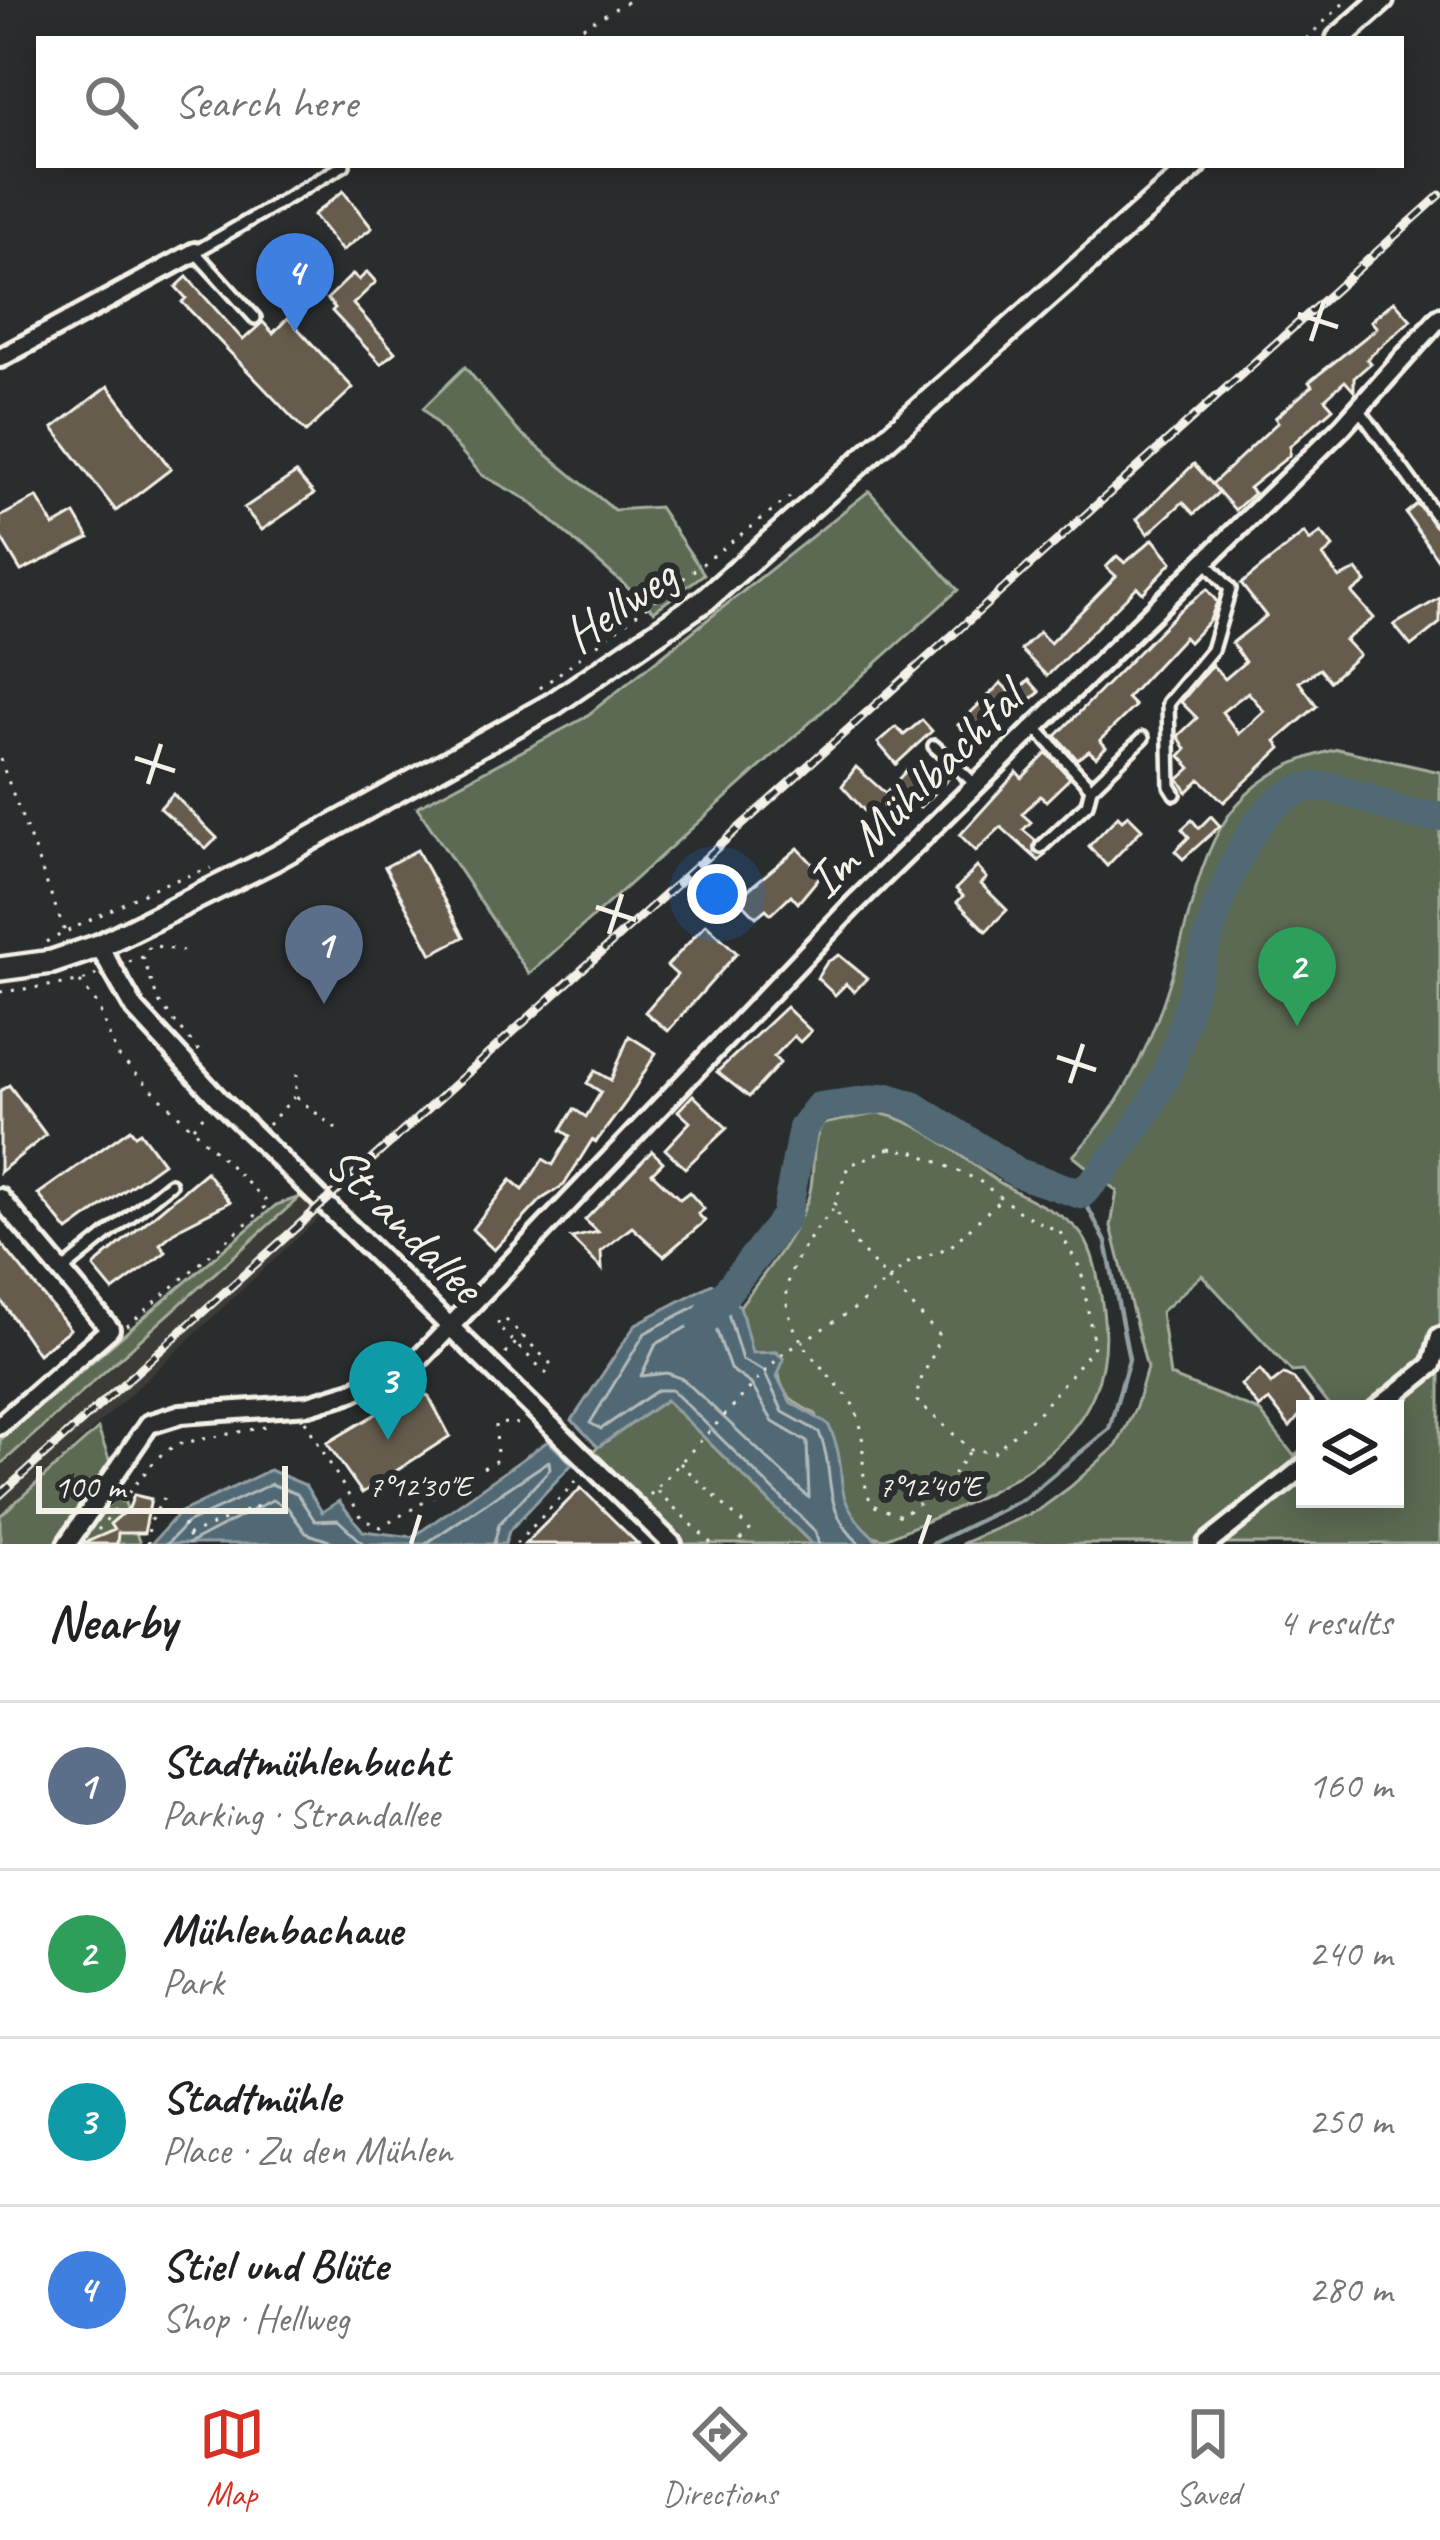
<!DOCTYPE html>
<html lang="en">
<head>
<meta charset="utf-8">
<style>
	body { margin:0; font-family:Caveat,sans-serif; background:#f6f6f6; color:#202124 }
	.controls { position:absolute; right:36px; bottom:36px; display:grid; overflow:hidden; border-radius:0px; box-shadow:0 6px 30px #0003 }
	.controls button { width:108px; height:108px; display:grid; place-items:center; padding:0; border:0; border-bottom:3px solid #e0e0e0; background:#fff; color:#202124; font:60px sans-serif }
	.scale { position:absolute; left:36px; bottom:30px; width:252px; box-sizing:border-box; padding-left:12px; border:6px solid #f4f1e8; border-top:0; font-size:33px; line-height:42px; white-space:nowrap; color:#f4f1e8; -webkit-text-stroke:9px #2a2d2e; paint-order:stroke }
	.you { position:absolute; left:717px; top:894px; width:42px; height:42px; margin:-30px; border:9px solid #fff; border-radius:50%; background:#1a73e8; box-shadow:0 0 0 18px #1a73e833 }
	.badge { display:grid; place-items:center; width:78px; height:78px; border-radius:50%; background:#d93025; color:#fff; font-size:39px; font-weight:700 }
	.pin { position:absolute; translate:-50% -99px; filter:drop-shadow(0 3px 6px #0008) }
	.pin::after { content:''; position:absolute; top:63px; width:42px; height:36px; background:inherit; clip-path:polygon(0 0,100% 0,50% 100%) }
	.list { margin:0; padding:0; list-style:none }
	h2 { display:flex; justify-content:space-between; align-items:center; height:156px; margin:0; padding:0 48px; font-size:51px }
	h2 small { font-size:39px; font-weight:400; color:#757577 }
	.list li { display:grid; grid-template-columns:78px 1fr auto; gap:36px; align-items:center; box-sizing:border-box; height:168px; padding:0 48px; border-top:3px solid #e0e0e0 }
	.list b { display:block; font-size:45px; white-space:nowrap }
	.list p { margin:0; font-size:39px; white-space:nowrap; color:#757577 }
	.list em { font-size:39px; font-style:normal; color:#757577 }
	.icon { flex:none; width:66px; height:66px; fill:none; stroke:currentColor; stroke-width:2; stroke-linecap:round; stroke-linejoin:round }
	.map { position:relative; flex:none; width:1440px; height:1544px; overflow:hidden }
	.search { position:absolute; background:#fff; box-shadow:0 6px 30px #0003; left:36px; right:36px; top:36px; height:132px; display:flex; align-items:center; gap:30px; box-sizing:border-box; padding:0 42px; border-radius:0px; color:#757577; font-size:45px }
	.sheet { height:828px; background:#fff }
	nav { display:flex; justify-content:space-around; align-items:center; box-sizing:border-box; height:168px; border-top:3px solid #e0e0e0; background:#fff; font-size:33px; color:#757577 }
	nav a { display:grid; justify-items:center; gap:6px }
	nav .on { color:#d93025 }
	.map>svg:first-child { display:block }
	.built { fill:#3c3b37 }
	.green { fill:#5b6b53; stroke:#a8ae9e; stroke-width:3; fill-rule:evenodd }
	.water { fill:#516975; stroke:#929fa3; stroke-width:3 }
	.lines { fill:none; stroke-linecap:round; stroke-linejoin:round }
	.shore { stroke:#b3bbba; stroke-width:3 }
	.stream { stroke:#929fa3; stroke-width:4.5 }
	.river { stroke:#516975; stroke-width:30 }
	.building { fill:#655c4d; stroke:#f4f1e8; stroke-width:3; fill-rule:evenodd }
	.service-casing { stroke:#f4f1e8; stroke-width:18 }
	.minor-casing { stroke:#f4f1e8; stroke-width:26 }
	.tertiary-casing { stroke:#f4f1e8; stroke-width:30 }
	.path { stroke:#f4f1e8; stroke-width:3; stroke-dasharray:3 9; stroke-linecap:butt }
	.service { stroke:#2a2d2e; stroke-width:9 }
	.minor { stroke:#2a2d2e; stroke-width:16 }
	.tertiary { stroke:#2a2d2e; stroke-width:21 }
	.rail-casing { stroke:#f4f1e8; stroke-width:9 }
	.rail { stroke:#2a2d2e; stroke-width:4.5; stroke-dasharray:14; stroke-linecap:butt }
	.ticks { fill:none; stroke:#f4f1e8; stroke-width:4.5 }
	.labels { text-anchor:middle; stroke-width:12; stroke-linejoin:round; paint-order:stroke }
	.street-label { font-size:51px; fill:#f4f1e8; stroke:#2a2d2e }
	.ticks-label { font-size:30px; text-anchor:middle; fill:#f4f1e8; stroke:#2a2d2e; stroke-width:12; stroke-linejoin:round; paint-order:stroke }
</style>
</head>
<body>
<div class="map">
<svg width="1440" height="1544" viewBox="0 0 1440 1544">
	<rect width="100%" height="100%" fill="#2a2d2e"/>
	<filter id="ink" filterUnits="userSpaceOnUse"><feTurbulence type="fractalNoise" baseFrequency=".00833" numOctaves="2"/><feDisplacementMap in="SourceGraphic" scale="24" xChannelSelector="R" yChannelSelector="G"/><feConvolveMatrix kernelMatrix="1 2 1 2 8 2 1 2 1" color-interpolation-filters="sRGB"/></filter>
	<g filter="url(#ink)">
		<polygon class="built" points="300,1197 321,1216 0,1516 0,1465"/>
		<g class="green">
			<polygon points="465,367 517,430 614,510 659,507 704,574 654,611 528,500 482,475 423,408"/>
			<polygon points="869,491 958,590 529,974 417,807 584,718"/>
			<path d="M1338,749L1440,772V1544H961L1039,1510L1070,1487L1117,1445L1136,1407L1147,1368L1111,1226L1117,1191L1073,1156C1118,1110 1145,1058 1165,997C1204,883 1196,782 1338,749ZM1202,1275L1292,1372L1302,1371L1331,1409H1395V1499H1305V1448L1294,1456L1259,1411L1170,1376L1161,1312Z"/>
			<path d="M879,1113C935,1126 957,1158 1004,1185C1079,1227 1090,1218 1103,1310C1122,1450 990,1493 885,1539C841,1534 829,1450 816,1414C784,1400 777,1386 777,1352L751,1353L740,1306C765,1272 794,1239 808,1199C817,1175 808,1144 823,1124Z"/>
			<polygon points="300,1197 0,1465 0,1440 276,1205"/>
			<polygon points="666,1400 812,1544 682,1544 588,1454"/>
			<polygon points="98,1429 140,1544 0,1544 0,1516"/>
		</g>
		<g class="water">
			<path d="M712,1284L740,1306L752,1353L776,1352L784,1359L777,1377L791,1403L828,1424C855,1479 821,1495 882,1544H812L666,1400L598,1447L572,1420L636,1324Z"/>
			<polygon points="548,1441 572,1464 509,1531 505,1544 151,1544 179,1513 270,1470 305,1485 322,1512 339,1501 363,1531 413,1537"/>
		</g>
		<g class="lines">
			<g class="shore">
				<polygon points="705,1317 713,1320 730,1369 751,1384 773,1422 807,1442 809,1498 683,1379 667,1373 641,1376 656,1344"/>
				<polyline points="167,1544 187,1523 271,1484 297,1494 315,1521 338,1520 364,1544"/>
				<polyline points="188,1544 272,1500 287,1507 306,1533 338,1544"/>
				<polyline points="425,1544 549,1461 550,1469 499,1524 494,1544"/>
				<path d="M819,1544L815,1531L672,1390H658L601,1429L590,1423L645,1333L709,1299L727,1310L742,1360L764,1371L783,1412L819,1432C837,1475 819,1507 860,1544"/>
			</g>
			<polyline class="stream" points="932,1544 1025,1498 1109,1429 1129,1359 1106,1242 1081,1194"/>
			<path class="river" d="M702,1323L786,1217L803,1128L819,1107L888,1098L913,1106L1018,1173L1081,1194C1115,1160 1145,1119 1166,1075C1198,1005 1221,805 1307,788C1348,779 1393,820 1440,816"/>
		</g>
		<g class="building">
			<polygon points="343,191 372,228 342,251 313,215"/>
			<polygon points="367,272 376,282 353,304 395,352 381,364 332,311 335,308 327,299 353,274 359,280"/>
			<polygon points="187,277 243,340 263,322 273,333 288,318 353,388 306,432 182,302 186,298 176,287"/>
			<polygon points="1394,301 1411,320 1367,359 1371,363 1354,378 1354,391 1345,381 1325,399 1333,408 1290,446 1289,456 1249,488 1254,493 1235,510 1212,484 1278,422 1275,418 1312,386 1309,382 1377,328 1371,321"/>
			<polygon points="108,386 171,469 116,511 53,428"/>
			<polygon points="1194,464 1219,492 1194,514 1183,502 1148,534 1137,519"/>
			<polygon points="296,473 314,494 262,530 244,508"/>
			<polygon points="37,497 54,526 75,514 89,538 21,571 0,536 0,517"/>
			<polygon points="1417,504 1440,530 1440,563 1406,513"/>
			<path d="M1321,532L1333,547L1323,556L1339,578L1357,570L1366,582L1352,593L1374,618L1345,640L1359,655L1330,681L1320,669L1299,682L1317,706L1276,741L1281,748L1224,802L1200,779L1187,792L1179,779L1191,768L1180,756L1186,749L1178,736L1197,718L1181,702L1212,665L1225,679L1245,662L1232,643L1266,616L1241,584L1304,533L1310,541ZM1248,692L1264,711L1239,734L1222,712Z"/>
			<polygon points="1153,539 1172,562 1143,593 1137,587 1047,676 1021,650 1039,632 1050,643 1116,576 1106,567 1117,556 1125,563"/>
			<polygon points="1207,589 1217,602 1210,620 1189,642 1184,637 1127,698 1135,706 1100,740 1106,747 1096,757 1089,751 1077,759 1056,736 1180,610"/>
			<polygon points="1440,598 1440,623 1411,646 1394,625"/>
			<polygon points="1029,680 1040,692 977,744 958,725 1001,683 1013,695"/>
			<polygon points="922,720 932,731 896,764 878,743 896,727 904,735"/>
			<polygon points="1047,753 1070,778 1046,801 1040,796 1022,814 1031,822 1023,830 1035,840 1034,852 1045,855 1039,861 1001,827 976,851 960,835 1017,772 1022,778"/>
			<polygon points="937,761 952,775 920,807 908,798 878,826 842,786 856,767 885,793 908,769 919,779"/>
			<polygon points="173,794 217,838 206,849 160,808"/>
			<polygon points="1128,815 1142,829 1107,866 1089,846 1118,816 1122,820"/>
			<polygon points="1211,816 1220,826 1183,859 1175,851 1189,837 1182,829 1192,820 1199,828"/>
			<polygon points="798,848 822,874 798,903 791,895 771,914 766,909 756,917 738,898"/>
			<polygon points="417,850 464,937 432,954 385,867"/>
			<polygon points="977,867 987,878 981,884 1007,910 986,931 957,902 963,896 956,889"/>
			<polygon points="706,924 737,953 668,1031 645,1012 677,975 667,966"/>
			<polygon points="839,955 867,978 854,992 846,984 835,995 817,978 827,962"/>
			<polygon points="786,1007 811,1031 800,1042 794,1036 774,1057 780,1063 749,1097 717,1072"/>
			<polygon points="629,1036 656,1053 626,1102 596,1142 592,1140 564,1185 542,1199 494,1250 472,1229 511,1180 523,1190 543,1159 553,1165 570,1136 561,1130 574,1109 586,1117 601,1092 587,1083 595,1071 611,1080"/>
			<polygon points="9,1085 46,1135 0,1172 0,1091"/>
			<polygon points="693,1095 727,1128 685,1168 665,1149 690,1122 678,1111"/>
			<polygon points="130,1129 135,1135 140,1132 163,1163 68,1231 38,1194"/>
			<polygon points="652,1151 663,1162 652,1173 680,1199 689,1192 704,1209 698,1214 705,1221 664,1256 632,1227 601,1251 602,1269 571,1238 598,1232 585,1220"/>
			<polygon points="206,1172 230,1202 181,1227 160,1244 166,1252 113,1291 94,1268 98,1262"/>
			<polygon points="0,1242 70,1329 38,1354 0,1299"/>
			<polygon points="1260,1370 1271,1384 1284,1374 1294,1379 1317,1409 1305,1409 1290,1427 1269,1400 1259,1408 1241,1385"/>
			<polygon points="406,1386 413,1398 428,1395 450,1436 362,1493 327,1443 386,1408 381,1401"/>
			<polygon points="581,1488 638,1544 525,1544"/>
			<polygon points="134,1495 151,1499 144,1533 118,1533 117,1544 82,1544 114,1530 110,1524 129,1508"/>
		</g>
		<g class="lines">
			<defs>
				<g id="service">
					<polyline points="255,318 195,252 344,165"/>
					<polyline points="1359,409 1440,521"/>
					<polyline points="1035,727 1091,788 1087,804 1041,847"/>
					<polyline points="934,746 976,785"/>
					<polyline points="1091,788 1143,738"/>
					<polyline points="1175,794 1170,786 1168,703 1212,650 1230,589 1205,561"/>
					<polyline points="62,1271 170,1184"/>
				</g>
				<g id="minor">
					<polyline points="0,358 195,252"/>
					<polyline points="99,946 135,1009 219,1100 672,1544"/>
					<polyline points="0,1198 110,1329 0,1425"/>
					<polyline points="1377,1409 1432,1365 1440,1337"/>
					<polyline points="67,1544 149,1424 181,1414 309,1405 352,1392 422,1356 853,905 1342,427 1440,317"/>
					<polyline points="1207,1544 1305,1466"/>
				</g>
				<g id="tertiary">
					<polyline points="1338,39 1382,0"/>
					<polyline points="0,969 52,962 99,946 274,859 553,704 706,599 1195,165"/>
				</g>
			</defs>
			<use href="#service" class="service-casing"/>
			<use href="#minor" class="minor-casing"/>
			<use href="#tertiary" class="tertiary-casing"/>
			<g class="path">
				<polyline points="562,39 630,0"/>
				<polyline points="1306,39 1347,0"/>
				<polyline points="540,688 790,497"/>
				<polyline points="0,759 65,932"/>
				<polyline points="46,942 158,886 211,868"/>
				<polyline points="143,957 158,1001 203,1056"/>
				<polyline points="129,962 143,957 150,945 183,951"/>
				<polyline points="80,982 97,1004 117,1055 269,1204 124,1329"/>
				<polyline points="0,992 80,982 98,974"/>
				<polyline points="297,1074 295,1096 336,1129"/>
				<polyline points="268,1125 294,1097"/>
				<polyline points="193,1127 207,1112"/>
				<path d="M890,1148L915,1152L978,1180L1021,1213L1060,1232L1081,1270L1094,1346L1040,1411L994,1452L971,1450L917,1401C916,1376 937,1359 938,1334L854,1242L834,1207L848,1166Z"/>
				<path d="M833,1209C782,1271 765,1304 824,1370C835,1383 852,1398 857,1414C869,1447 856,1469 872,1505L901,1516L944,1487L970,1451"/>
				<polyline points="505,1354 523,1336"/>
				<polyline points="547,1374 496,1325 504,1318 554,1367"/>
				<polyline points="305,1421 363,1520 381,1527 497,1460 496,1423 523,1424"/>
				<polyline points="680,1463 750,1530 736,1544"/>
				<polyline points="657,1491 712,1544"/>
				<polyline points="650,1495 781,1355 854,1309 908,1263 950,1247 1001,1199"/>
				<polyline points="179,1513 191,1544"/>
				<polyline points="98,1530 158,1457 177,1444 270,1426"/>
				<polyline points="188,1535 265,1503"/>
				<polyline points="148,1544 149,1523 164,1498"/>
				<polyline points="516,1544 581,1476"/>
			</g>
			<use href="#service" class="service"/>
			<use href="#minor" class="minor"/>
			<use href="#tertiary" class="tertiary"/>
			<defs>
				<polyline id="rail" points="0,1495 1440,195"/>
			</defs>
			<use href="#rail" class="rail-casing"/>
			<use href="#rail" class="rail"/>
		</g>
	</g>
	<path class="ticks" d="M1298,314L1338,327M1311,341L1324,301M135,758L175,771M148,784L161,744M596,907L636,920M609,934L622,894M1057,1057L1096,1070M1070,1083L1083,1044M411,1544L420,1515M920,1544L930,1515"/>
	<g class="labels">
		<g class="street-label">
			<text transform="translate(619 604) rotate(-35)" y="18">Hellweg</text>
			<text transform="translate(913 789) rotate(-45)" y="18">Im Mühlbachtal</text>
			<text transform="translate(406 1223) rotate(45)" y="18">Strandallee</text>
		</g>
	</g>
	<g class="ticks-label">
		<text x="420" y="1496">7°12'30"E</text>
		<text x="930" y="1496">7°12'40"E</text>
	</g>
</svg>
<div class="controls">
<button><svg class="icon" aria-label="layers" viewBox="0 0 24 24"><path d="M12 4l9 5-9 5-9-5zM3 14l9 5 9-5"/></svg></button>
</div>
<div class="scale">100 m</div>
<div class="you"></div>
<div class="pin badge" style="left:324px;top:1004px;background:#5c6f8a">1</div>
<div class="pin badge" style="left:1297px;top:1026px;background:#2e9e5b">2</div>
<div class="pin badge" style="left:388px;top:1440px;background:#0f9aa8">3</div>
<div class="pin badge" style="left:295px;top:332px;background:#3f7fe0">4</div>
<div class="search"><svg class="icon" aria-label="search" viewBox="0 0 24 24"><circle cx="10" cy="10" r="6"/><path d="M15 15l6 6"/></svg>Search here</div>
</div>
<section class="sheet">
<h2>Nearby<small>4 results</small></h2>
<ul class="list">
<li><span class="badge" style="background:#5c6f8a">1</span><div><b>Stadtmühlenbucht</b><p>Parking · Strandallee</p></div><em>160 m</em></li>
<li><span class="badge" style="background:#2e9e5b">2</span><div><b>Mühlenbachaue</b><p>Park</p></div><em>240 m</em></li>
<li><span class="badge" style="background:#0f9aa8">3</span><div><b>Stadtmühle</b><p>Place · Zu den Mühlen</p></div><em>250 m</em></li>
<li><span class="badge" style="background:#3f7fe0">4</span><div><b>Stiel und Blüte</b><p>Shop · Hellweg</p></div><em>280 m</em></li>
</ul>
</section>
<nav>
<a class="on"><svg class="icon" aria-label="map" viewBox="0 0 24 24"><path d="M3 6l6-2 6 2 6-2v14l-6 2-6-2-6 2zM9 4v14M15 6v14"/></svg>Map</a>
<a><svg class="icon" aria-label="directions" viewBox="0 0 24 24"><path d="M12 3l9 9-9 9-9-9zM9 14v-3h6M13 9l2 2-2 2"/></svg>Directions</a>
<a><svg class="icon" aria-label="saved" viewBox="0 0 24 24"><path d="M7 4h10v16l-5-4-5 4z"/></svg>Saved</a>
</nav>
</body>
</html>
